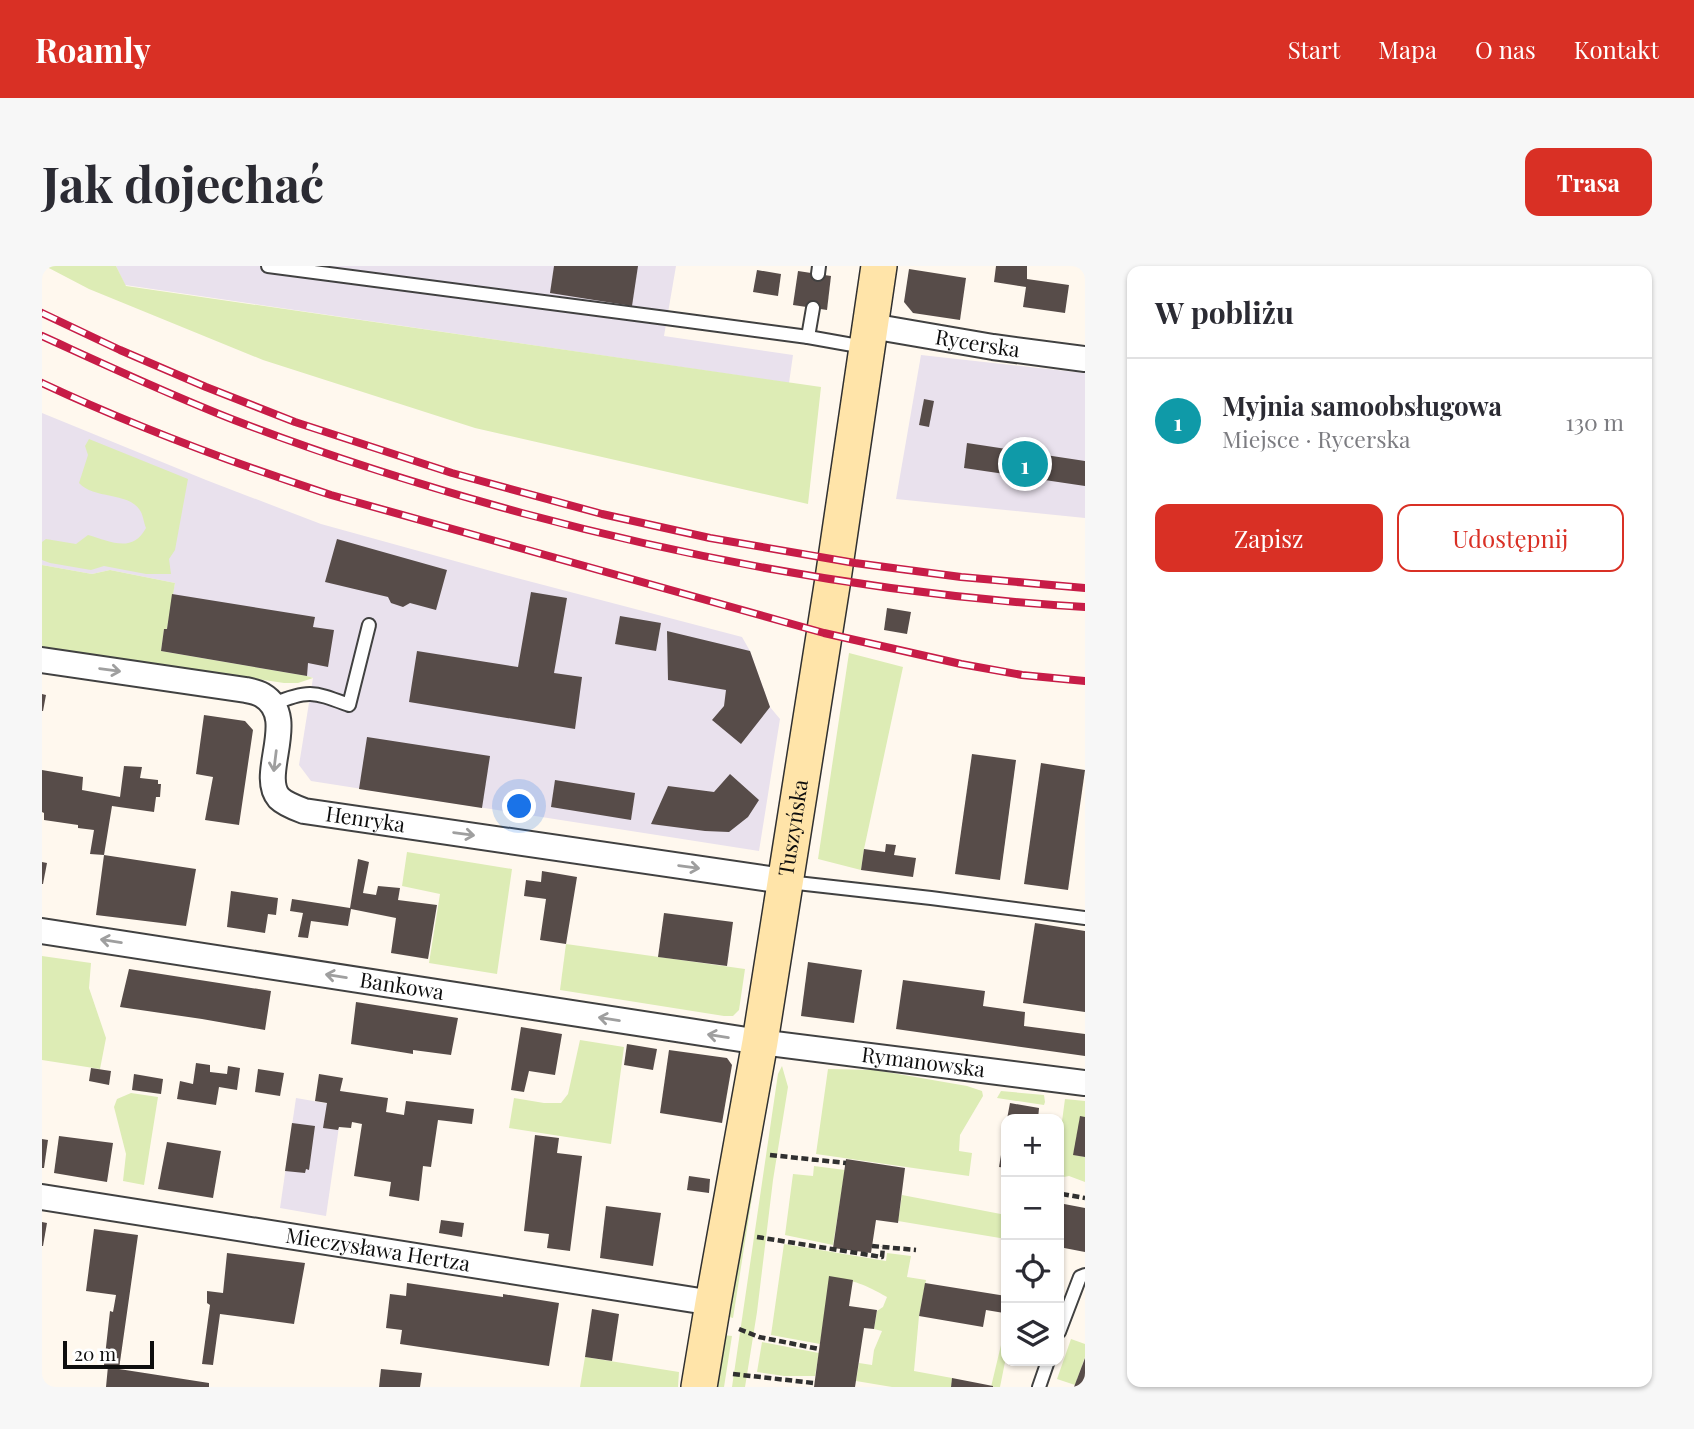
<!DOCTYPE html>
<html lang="pl">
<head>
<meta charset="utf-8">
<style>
	body { margin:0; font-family:"Playfair Display",serif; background:#f7f7f7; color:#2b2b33 }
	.controls { position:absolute; right:21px; bottom:21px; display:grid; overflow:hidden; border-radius:14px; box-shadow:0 2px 5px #0004 }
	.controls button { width:63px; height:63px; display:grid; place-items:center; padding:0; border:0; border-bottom:2px solid #e1e1e2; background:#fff; color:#2b2b33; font:35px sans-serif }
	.scale { position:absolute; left:21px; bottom:18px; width:91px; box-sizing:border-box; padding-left:7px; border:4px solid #0e0e0e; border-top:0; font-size:19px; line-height:24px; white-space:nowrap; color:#0e0e0e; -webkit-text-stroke:5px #fff; paint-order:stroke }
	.you { position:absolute; left:478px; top:541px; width:24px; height:24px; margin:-18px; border:5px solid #fff; border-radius:50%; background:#1a73e8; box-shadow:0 0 0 10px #1a73e833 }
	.badge { display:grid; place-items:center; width:46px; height:46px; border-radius:50%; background:#d93025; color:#fff; font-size:23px; font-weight:700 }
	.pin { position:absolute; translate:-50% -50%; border:4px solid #fff; box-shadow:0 2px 7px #0006 }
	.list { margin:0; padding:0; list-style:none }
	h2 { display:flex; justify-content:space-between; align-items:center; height:91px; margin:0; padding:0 28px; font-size:30px }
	h2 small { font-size:23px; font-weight:400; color:#7c7c81 }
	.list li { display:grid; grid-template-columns:46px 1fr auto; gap:21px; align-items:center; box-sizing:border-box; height:126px; padding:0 28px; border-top:2px solid #e1e1e2 }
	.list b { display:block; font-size:26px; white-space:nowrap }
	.list p { margin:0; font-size:23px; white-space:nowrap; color:#7c7c81 }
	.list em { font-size:23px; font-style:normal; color:#7c7c81 }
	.actions { display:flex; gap:14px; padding:21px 28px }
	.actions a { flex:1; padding:16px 0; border:2px solid #d93025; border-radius:14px; text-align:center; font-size:24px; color:#d93025 }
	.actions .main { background:#d93025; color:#fff }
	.icon { flex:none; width:38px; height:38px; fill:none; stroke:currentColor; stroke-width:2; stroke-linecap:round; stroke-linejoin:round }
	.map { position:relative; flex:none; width:1043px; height:1121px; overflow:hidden; border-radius:14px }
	header { display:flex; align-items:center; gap:42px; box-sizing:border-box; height:98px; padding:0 35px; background:#d93025; color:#fff }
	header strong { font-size:33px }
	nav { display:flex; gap:38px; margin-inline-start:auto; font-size:24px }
	.intro { display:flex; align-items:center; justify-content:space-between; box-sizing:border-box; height:168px; padding:0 42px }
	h1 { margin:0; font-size:49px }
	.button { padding:18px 32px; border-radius:14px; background:#d93025; color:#fff; font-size:24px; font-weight:700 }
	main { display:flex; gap:42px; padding:0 42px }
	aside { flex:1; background:#fff; border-radius:14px; box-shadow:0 2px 5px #0004 }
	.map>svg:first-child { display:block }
	.industrial { fill:#e9e1ed }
	.green { fill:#ddecb5 }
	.building { fill:#574c49 }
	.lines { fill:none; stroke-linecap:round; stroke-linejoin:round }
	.lane-casing { stroke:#414141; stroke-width:16 }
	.street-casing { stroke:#414141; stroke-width:28 }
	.secondary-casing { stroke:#303030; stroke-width:38 }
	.path { stroke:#303030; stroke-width:4.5; stroke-dasharray:7 3.5; stroke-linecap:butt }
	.lane { stroke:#fff; stroke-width:12 }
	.street { stroke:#fff; stroke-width:24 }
	.secondary { stroke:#ffe4a9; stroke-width:35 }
	.rail-casing { stroke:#c71c47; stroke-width:8 }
	.rail { stroke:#fff; stroke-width:5; stroke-dasharray:16; stroke-linecap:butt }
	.oneway { stroke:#9f9f9f }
	.labels { text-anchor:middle; stroke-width:7; stroke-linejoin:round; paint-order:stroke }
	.street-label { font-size:21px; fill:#0e0e0e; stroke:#fff }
</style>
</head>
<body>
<header>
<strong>Roamly</strong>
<nav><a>Start</a><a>Mapa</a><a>O nas</a><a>Kontakt</a></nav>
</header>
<div class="intro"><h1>Jak dojechać</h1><a class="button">Trasa</a></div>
<main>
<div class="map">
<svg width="1043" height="1121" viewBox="0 0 1043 1121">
	<rect width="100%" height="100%" fill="#fff8ee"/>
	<g class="industrial">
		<polygon points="74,0 634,0 622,70 751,89 747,117 83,19"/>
		<polygon points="879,89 1043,107 1043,252 854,233"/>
		<polygon points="0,147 164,214 279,258 471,311 700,371 708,385 728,441 738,453 717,585 269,515 257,499 271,412 265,410 119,385 133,317 68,304 50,308 0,299"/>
		<polygon points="254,832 300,840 284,950 238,942"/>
	</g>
	<g class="green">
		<polygon points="3,0 74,0 84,20 779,121 766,238 433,162 221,94 47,23"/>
		<path d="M47,173L146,213L133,284L127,293L129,308H104L62,300L49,304L8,297L0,294V276L4,273L34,278L46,269C68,275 90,288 104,262C102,257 101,250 99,246C88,225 52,234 37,217L46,189L43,180Z"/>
		<polygon points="0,299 50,308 68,304 133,317 125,363 122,363 119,385 265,410 271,412 256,417 242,417 0,381"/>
		<polygon points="807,387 861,401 822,583 819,604 776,593"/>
		<polygon points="365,586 470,603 455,708 387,697 398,628 360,620"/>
		<polygon points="524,678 703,703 697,744 691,750 682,750 518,724"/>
		<polygon points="0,690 49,697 47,722 64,772 58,803 0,794"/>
		<polygon points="538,774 582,781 569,878 467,862 472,832 502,837 519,837 526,828"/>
		<polygon points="740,800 746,821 731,914 715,1046 703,1121 690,1121 736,808"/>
		<polygon points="786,803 833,804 925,820 940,825 941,830 918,869 917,885 930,887 927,910 774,888"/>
		<polygon points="730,804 691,1052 684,1050"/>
		<polygon points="959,825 1002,829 1003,836 1002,839 955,832"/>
		<polygon points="89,827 116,831 102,919 81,915 84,888 72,841 75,833"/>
		<polygon points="1023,833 1043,835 1043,851 1038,851 1033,889 1043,891 1043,916 1027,910 1017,912 1017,878"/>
		<polygon points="772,900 803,904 791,979 743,969 751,908 771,910"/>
		<polygon points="860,929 964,949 964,973 856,955"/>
		<path d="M742,978L844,995L845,987L869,990L865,1011L884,1014L877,1050L872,1105L910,1112L909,1121H850L814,1115L817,1097L830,1099L832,1084L840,1065L832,1063L835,1045L841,1041L845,1031C822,1018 814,1015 788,1011L778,1078L729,1069Z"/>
		<polygon points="964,1042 964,1091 958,1121 949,1121 959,1079"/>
		<polygon points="681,1069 690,1070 682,1121 673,1121"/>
		<polygon points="1029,1073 1043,1078 1043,1091 1033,1119 1015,1113"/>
		<polygon points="720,1076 777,1087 773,1110 742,1110 715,1106"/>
		<polygon points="543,1091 637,1106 636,1121 538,1121"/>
	</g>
	<g class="building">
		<polygon points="512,0 596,0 590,40 508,27"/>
		<polygon points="954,0 985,0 985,13 1027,19 1023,47 981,41 984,21 952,16"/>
		<polygon points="867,3 924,12 918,54 871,47 862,36"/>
		<polygon points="715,4 739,8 736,30 711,26"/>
		<polygon points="756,5 789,10 785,44 751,39"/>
		<polygon points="882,133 892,135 887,161 877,159"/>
		<polygon points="925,177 1043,195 1043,220 922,202"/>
		<polygon points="295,273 405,304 394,344 368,337 361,341 349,337 346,331 283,316"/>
		<polygon points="489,326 525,332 512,407 540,411 533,463 367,436 375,385 476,401"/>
		<polygon points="130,328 273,351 271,361 292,364 286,401 266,397 265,410 119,385 122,363 125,363"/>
		<polygon points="845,342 869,346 865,368 842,364"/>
		<polygon points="578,350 619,357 614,385 573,378"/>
		<polygon points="625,365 708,385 728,441 699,478 670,454 682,440 684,424 626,414"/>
		<polygon points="0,428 4,429 1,445 0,445"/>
		<polygon points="162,449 203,455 211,464 197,559 163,554 171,511 154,508"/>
		<polygon points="325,471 448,490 440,542 317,523"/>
		<polygon points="930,488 974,494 958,614 913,608"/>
		<polygon points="999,497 1043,504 1026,624 982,618"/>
		<polygon points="82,500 100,501 98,512 116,514 116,518 119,518 118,531 114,531 112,546 70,540 62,589 154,603 144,660 54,649 62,589 48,588 52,564 36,562 36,559 2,554 2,547 0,546 0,504 41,511 40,524 78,531"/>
		<polygon points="688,508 717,534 706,551 687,566 663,565 609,558 626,520 672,526"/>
		<polygon points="513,514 593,527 589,554 509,541"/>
		<polygon points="844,578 854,579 852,589 874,592 871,611 819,604 822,583 843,586"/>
		<polygon points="316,593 327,596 321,627 334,629 336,620 358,622 356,634 395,639 386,693 349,687 354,652 309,643 306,660 269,655 266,672 256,671 261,647 248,645 250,633 308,642"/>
		<polygon points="0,596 5,597 1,618 0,618"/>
		<polygon points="500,605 535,611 524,678 498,674 504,633 482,630 484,614 499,616"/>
		<polygon points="189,625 236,632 234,649 226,648 223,667 185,661"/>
		<polygon points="622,647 691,656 685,700 616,691"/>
		<polygon points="993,657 1043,665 1043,746 981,737"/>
		<polygon points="766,696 820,704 812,757 759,750"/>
		<polygon points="87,703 229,725 223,764 160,753 78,741"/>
		<polygon points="861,714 943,725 941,740 983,746 982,760 1043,768 1043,790 854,763"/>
		<polygon points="314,736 416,752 409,789 371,784 371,788 309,778"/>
		<polygon points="479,761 520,768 513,809 487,805 482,826 469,824"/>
		<polygon points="585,778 615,783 611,804 582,799"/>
		<polygon points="627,784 685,792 690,799 680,857 618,847"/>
		<polygon points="154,797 168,799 168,806 185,808 186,800 198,802 195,824 177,821 174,839 135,833 138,815 151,818"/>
		<polygon points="49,802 69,805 67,819 47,815"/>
		<polygon points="216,803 242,807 238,830 213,826"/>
		<polygon points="92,808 121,813 119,828 90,824"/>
		<polygon points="277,808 301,812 298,825 346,832 344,846 362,849 364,835 432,843 430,858 396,854 389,901 381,900 377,935 347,930 349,916 312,910 320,858 310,856 309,862 297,861 296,864 281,862 285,837 273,835"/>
		<polygon points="968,837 997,842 996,853 965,853"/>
		<polygon points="1038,850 1043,851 1043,891 1031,889"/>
		<polygon points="250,857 273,860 267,904 264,903 263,907 243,905"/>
		<polygon points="963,865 964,865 964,902 957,901"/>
		<polygon points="493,869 517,872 515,887 540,890 528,985 505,982 507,968 482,965"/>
		<polygon points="17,870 71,877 65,916 12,907"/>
		<polygon points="0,873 6,874 2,902 0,902"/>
		<polygon points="125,876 179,885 171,932 116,923"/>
		<polygon points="804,893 863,902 856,957 834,954 829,987 791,982"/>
		<polygon points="647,910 668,913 667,927 645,924"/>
		<polygon points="1017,937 1043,942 1043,986 1017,981"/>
		<polygon points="564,940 619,947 611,1000 558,992"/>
		<polygon points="399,954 422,957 420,971 397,967"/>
		<polygon points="0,956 5,957 1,980 0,980"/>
		<polygon points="52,963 96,969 77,1103 167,1117 167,1121 64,1121 66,1100 62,1099 68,1045 71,1046 74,1029 44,1025"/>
		<polygon points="185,987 263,997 252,1058 178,1048 171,1099 160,1098 168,1039 165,1037 165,1025 181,1027"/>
		<polygon points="787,1010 811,1014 807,1040 835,1044 832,1063 822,1062 813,1121 772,1121"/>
		<polygon points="365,1017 461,1031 461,1028 517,1037 507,1100 358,1078 360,1064 344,1062 348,1028 364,1030"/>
		<polygon points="883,1017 964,1030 962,1047 944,1044 941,1061 877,1050"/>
		<polygon points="550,1043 577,1048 570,1095 543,1091"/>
		<polygon points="1043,1092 1043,1121 1032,1121"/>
		<polygon points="339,1103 380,1107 378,1121 337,1121"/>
		<polygon points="910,1112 951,1120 951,1121 909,1121"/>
	</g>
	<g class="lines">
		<defs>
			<g id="lane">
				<polyline points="226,0 624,52 766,71 822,81"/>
				<polyline points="776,8 777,0"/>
				<polyline points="766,71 771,42"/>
				<path d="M231,438C267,423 272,426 307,439L327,359"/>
				<polyline points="746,616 889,632 1043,652"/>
				<polyline points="1017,1066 1038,1011 1043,1009"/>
				<polyline points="997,1121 1006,1095"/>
			</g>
			<g id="street">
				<path id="s1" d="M829,60L951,81L1043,93"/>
				<path id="s2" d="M0,394L204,424C209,425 215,426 220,429C258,451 216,508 237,532C243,538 254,542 262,545L742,615"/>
				<path id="s3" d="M0,665L718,776L1043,817"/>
				<path id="s4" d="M0,931L671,1037"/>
			</g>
			<g id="secondary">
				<path id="s5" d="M657,1121L671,1037L718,776L791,313L837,0"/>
			</g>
		</defs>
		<use href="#lane" class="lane-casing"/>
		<use href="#street" class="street-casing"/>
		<use href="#secondary" class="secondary-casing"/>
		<g class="path">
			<polyline points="728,889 804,897"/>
			<polyline points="1020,928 1043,932"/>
			<polyline points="715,971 840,991 841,981"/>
			<polyline points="830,980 874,984"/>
			<polyline points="697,1063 717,1071 777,1083"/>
			<polyline points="691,1108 772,1117"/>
		</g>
		<use href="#lane" class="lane"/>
		<use href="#street" class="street"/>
		<use href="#secondary" class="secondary"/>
		<defs>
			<g id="rail">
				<polyline points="0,47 78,84 164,121 253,156 410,207 560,248 668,272 813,297 919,311 1043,322"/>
				<path d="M0,70C66,100 132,131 200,157C291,192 385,221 480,247C663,296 853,330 1043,341"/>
				<path d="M0,117C94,161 191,197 289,229L782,367L919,398L980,409L1043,415"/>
			</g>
		</defs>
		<use href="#rail" class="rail-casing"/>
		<use href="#rail" class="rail"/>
	</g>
	<defs><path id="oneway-shaft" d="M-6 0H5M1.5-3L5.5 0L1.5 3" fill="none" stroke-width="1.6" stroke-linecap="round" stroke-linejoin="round" transform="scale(1.75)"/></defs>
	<g class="oneway">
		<use href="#oneway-shaft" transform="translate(68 404) rotate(8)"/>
		<use href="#oneway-shaft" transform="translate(233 495) rotate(97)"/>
		<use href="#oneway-shaft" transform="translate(422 568) rotate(8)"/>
		<use href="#oneway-shaft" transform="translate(647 601) rotate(8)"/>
		<use href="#oneway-shaft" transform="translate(69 675) rotate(-171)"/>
		<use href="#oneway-shaft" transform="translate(294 710) rotate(-171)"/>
		<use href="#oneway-shaft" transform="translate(567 753) rotate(-171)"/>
		<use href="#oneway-shaft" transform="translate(676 770) rotate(-171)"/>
	</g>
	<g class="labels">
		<g class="street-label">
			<text dy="7" stroke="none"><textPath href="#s1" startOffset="108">Rycerska</textPath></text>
			<text dy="7" stroke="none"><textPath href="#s2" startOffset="424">Henryka</textPath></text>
			<text dy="7" stroke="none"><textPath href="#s5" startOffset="567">Tuszyńska</textPath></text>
			<text dy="7" stroke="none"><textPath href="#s3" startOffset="364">Bankowa</textPath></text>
			<text dy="7" stroke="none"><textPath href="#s3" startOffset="891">Rymanowska</textPath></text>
			<text dy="7" stroke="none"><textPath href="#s4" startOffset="340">Mieczysława Hertza</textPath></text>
		</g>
	</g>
</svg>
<div class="controls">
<button>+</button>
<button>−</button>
<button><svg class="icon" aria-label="locate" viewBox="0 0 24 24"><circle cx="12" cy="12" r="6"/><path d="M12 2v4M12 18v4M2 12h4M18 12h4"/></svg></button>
<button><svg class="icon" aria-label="layers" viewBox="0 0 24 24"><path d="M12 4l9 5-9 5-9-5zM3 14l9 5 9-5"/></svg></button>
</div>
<div class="scale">20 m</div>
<div class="you"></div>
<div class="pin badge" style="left:983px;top:198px;background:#0f9aa8">1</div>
</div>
<aside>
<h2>W pobliżu<small></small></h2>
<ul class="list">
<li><span class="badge" style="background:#0f9aa8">1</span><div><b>Myjnia samoobsługowa</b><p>Miejsce · Rycerska</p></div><em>130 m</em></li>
</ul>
<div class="actions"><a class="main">Zapisz</a><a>Udostępnij</a></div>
</aside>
</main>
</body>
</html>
